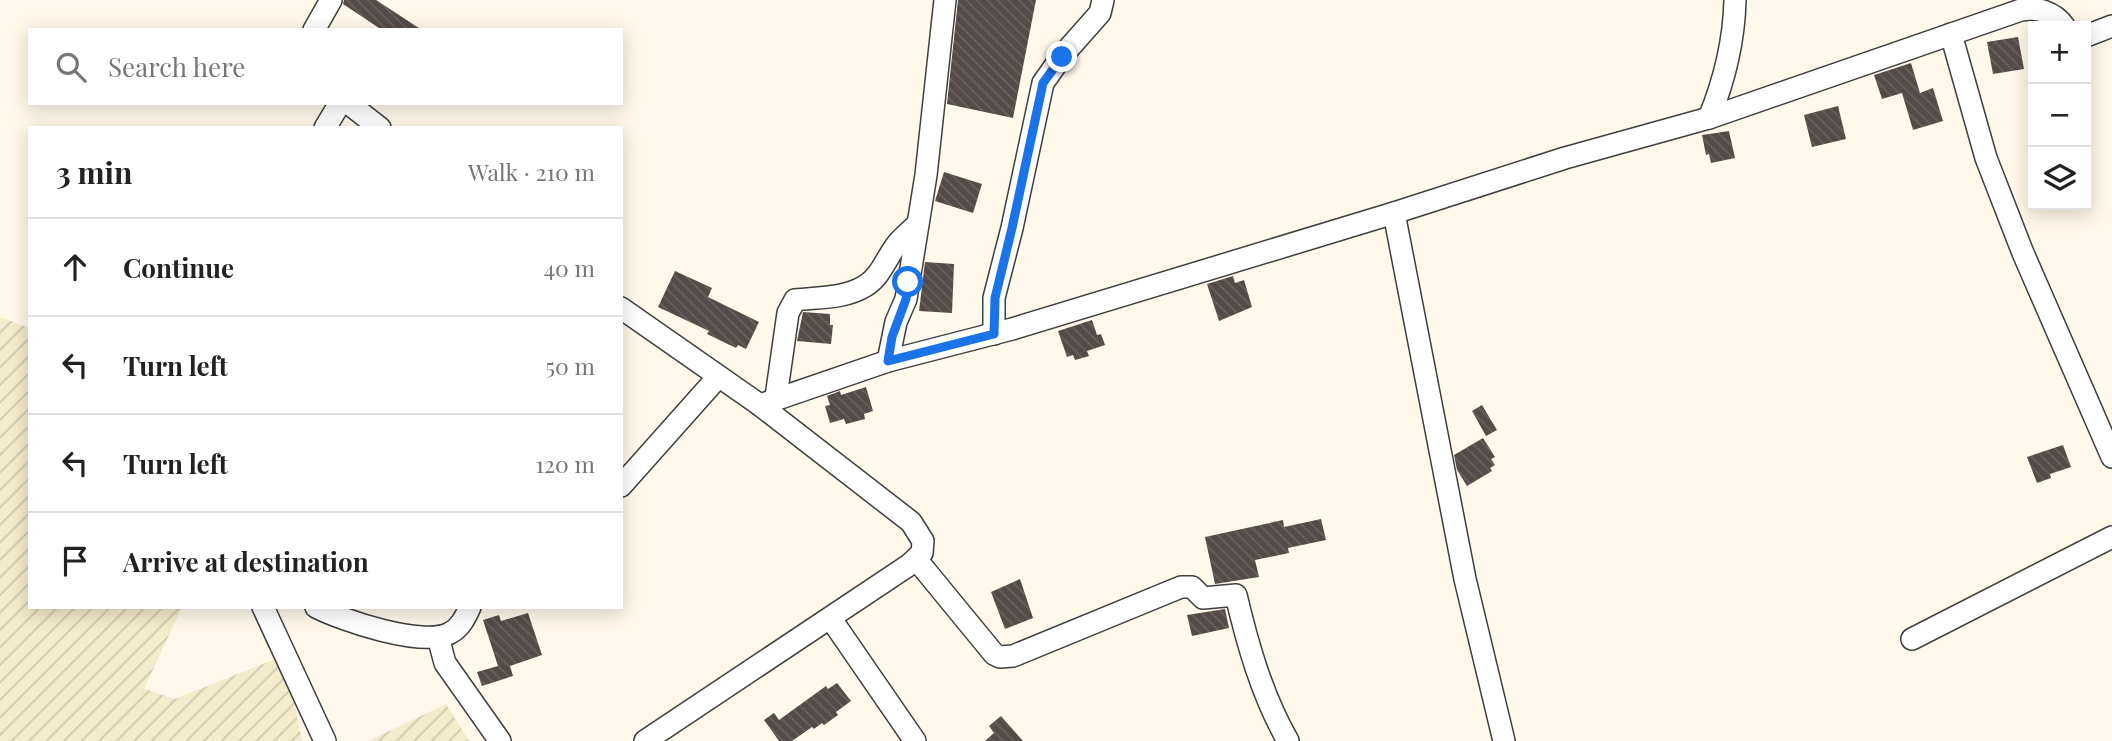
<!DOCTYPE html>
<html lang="en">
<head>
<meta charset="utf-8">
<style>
	body { margin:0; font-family:"Playfair Display",serif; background:#f6f6f6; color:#222 }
	.controls { position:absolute; right:21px; top:21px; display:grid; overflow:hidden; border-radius:0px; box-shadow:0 4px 18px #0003 }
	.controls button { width:63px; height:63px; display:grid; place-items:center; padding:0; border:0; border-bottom:2px solid #e0e0e0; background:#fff; color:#222; font:35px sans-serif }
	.stop { position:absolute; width:21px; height:21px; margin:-16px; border:5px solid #1a73e8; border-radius:50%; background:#fff }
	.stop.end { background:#1a73e8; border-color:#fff; box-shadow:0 2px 7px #0008 }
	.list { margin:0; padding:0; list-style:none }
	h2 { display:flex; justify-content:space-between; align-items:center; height:91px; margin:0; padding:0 28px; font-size:30px }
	h2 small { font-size:23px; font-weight:400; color:#767676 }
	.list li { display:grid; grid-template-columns:46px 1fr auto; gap:21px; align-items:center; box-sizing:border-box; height:98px; padding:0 28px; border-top:2px solid #e0e0e0 }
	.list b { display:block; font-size:26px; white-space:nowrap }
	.list em { font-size:23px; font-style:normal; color:#767676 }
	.icon { flex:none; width:38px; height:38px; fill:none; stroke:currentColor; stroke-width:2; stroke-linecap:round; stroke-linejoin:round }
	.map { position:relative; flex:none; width:2112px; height:741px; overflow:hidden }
	.search { position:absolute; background:#fff; box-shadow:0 4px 18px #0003; left:28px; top:28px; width:595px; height:77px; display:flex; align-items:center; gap:18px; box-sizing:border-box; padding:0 24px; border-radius:0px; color:#767676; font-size:26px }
	.panel { position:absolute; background:#fff; box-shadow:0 4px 18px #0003; left:28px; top:126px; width:595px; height:483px; border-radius:0px }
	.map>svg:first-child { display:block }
	.farmland { fill:url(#farmland-furrows) }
	.building { fill:url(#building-back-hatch) }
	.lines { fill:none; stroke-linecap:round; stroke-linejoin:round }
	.minor-casing { stroke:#3f3f3f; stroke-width:24 }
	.minor { stroke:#fff; stroke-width:21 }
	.route { stroke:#1a73e8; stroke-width:9 }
</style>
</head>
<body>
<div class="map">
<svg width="2112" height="741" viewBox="0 0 2112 741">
	<defs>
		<pattern id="farmland-furrows" width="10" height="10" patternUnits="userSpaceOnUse" patternTransform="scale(1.75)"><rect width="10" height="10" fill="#f4ebcb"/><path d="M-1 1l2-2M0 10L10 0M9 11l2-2" fill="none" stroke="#d0c8ad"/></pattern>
		<pattern id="building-back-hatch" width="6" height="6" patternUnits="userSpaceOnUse" patternTransform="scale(1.75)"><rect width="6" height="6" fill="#544b48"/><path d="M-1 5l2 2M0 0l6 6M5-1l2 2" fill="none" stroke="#68605e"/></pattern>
	</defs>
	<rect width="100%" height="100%" fill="#fff8eb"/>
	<g class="farmland">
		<polygon points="0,317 30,328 30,607 182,607 144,689 175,699 285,655 302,741 0,741"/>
		<polygon points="446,704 469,741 368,741"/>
	</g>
	<g class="building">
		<polygon points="344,0 376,0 422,30 382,30 343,4"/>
		<polygon points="958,0 1036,0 1013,118 947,104"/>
		<polygon points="2018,37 2024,69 1993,74 1987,42"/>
		<polygon points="1911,63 1920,93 1933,88 1943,121 1913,130 1902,93 1882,99 1874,75"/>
		<polygon points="1838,106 1846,139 1812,147 1804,115"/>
		<polygon points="1729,131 1735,158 1711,163 1709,154 1706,155 1702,135"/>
		<polygon points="944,172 982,184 973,213 935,201"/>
		<polygon points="925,262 954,264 952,313 919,311"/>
		<polygon points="675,271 712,288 708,297 759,322 746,349 738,345 736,348 707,334 709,331 658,307"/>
		<polygon points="1233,276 1235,283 1244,280 1252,307 1219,321 1207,284"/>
		<polygon points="803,312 830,314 830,325 833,325 831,344 797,341"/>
		<polygon points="1092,320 1097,335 1101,334 1105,345 1087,351 1089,356 1075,360 1073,355 1067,357 1058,331"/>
		<polygon points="866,387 873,411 864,414 865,419 846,424 844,419 830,423 825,406 830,405 827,396 840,391 841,395"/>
		<polygon points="1482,405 1497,430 1486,436 1472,411"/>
		<polygon points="1483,438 1495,457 1491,459 1495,465 1490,468 1492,471 1467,486 1457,470 1454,455"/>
		<polygon points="2063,445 2071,467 2050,474 2051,478 2037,483 2027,457"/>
		<polygon points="1321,519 1326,540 1288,548 1289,553 1255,560 1259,577 1215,584 1205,537 1283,520 1284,527"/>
		<polygon points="1020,579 1033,618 1005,629 991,592"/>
		<polygon points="1225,609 1229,628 1192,636 1187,615"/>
		<polygon points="528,613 542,655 510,666 513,676 482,686 477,672 498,666 483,620 499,615 501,621"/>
		<polygon points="837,683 851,701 836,712 838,715 824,725 822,723 814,729 812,727 792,741 779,741 764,720 774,713 779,720 826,686 828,689"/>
		<polygon points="1001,716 1023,741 985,741 994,733 989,726"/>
	</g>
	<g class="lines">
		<defs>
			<g id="minor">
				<polyline points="314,30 331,0"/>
				<polyline points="1951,34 1986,158 2023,253 2112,457"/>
				<polyline points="2086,36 2112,26"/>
				<polyline points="348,103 380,128"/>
				<path d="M1709,118C1725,79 1734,42 1735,0"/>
				<polyline points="325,128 340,103"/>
				<polyline points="1394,213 1465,579 1504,741"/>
				<polyline points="621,308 760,405 911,522 923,541 922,553 909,565 645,741"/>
				<polyline points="994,334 994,298 1012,228 1043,83 1062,56 1100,13 1103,0"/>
				<polyline points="888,361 896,322 906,299 926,175 945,0"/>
				<path d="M776,397L788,313L795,300C818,297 844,299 865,286C881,277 887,256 898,243C904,236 912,230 918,223"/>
				<path d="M760,405L888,361L1012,329L1394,213L1565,158L1709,118L2021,10C2037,7 2054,12 2064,26"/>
				<polyline points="621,486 718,377"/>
				<path d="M916,559L994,654L1000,657L1013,656L1181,587H1192L1203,598L1236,595C1248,646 1262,695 1288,741"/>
				<polyline points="263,607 325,741"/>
				<path d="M316,607C341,620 424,648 450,633C460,628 465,618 470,607"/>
				<polyline points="831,619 915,741"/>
				<polyline points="438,637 445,663 500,741"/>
				<polyline points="1912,639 2112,537"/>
			</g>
		</defs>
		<use href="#minor" class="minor-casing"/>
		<use href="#minor" class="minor"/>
	</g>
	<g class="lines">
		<polyline class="route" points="908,282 906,299 892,337 888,361 994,334 995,298 1012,228 1043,83 1062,57"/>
	</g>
</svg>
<div class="controls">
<button>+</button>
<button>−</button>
<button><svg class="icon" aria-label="layers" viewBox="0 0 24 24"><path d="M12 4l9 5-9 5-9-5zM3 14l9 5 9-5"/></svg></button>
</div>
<div class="stop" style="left:908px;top:282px"></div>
<div class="stop end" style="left:1062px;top:57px"></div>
<div class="search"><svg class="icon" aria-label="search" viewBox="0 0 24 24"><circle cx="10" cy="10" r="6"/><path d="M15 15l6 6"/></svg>Search here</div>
<section class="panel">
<h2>3 min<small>Walk · 210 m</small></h2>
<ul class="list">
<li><svg class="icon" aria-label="ahead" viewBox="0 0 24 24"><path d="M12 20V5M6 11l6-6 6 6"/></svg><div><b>Continue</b></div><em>40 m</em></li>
<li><svg class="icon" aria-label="left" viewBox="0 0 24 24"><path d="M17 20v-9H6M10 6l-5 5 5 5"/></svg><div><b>Turn left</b></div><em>50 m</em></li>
<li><svg class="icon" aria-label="left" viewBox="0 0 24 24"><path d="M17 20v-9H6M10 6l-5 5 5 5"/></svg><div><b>Turn left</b></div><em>120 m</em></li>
<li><svg class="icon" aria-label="arrive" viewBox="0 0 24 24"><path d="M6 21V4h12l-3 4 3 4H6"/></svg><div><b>Arrive at destination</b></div></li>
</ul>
</section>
</div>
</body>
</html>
